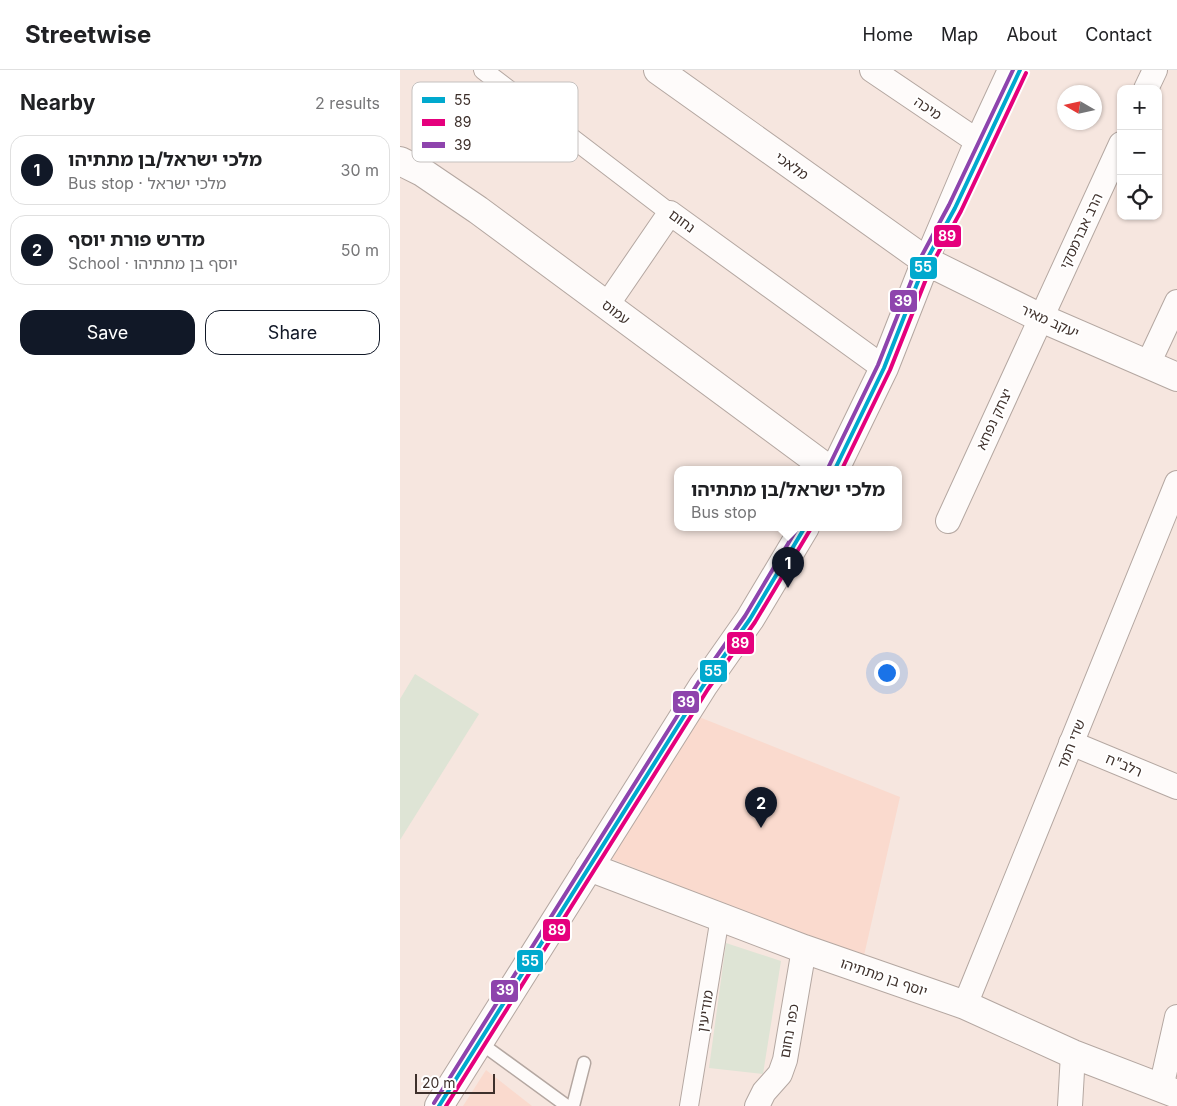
<!DOCTYPE html>
<html lang="en">
<head>
<meta charset="utf-8">
<style>
	body { margin:0; font-family:Inter,"Noto Sans Hebrew",sans-serif; background:#f6f6f6; color:#202124 }
	.controls { position:absolute; right:15px; top:15px; display:grid; overflow:hidden; border-radius:10px; box-shadow:0 1px 4px #0004 }
	.controls button { width:45px; height:45px; display:grid; place-items:center; padding:0; border:0; border-bottom:1px solid #e0e0e0; background:#fff; color:#202124; font:25px sans-serif }
	.compass { position:absolute; left:657px; top:15px; width:45px; height:45px; border-radius:50%; background:#fff; box-shadow:0 1px 4px #0004; rotate:279deg }
	.scale { position:absolute; left:15px; bottom:12px; width:80px; box-sizing:border-box; padding-left:5px; border:2px solid #3e302b; border-top:0; font-size:14px; line-height:18px; white-space:nowrap; color:#3e302b; -webkit-text-stroke:4px #fff; paint-order:stroke }
	.you { position:absolute; left:486px; top:602px; width:18px; height:18px; margin:-12px; border:4px solid #fff; border-radius:50%; background:#1a73e8; box-shadow:0 0 0 8px #1a73e833 }
	.badge { display:grid; place-items:center; width:32px; height:32px; border-radius:50%; background:#111827; color:#fff; font-size:16px; font-weight:700 }
	.pin { position:absolute; translate:-50% -41px; filter:drop-shadow(0 1px 2px #0008) }
	.pin::after { content:''; position:absolute; top:26px; width:18px; height:15px; background:inherit; clip-path:polygon(0 0,100% 0,50% 100%) }
	.popup { position:absolute; left:274px; top:396px; width:228px; height:65px; box-sizing:border-box; display:grid; place-content:center; border-radius:10px; background:#fff; filter:drop-shadow(0 1px 4px #0005); font-size:16px; white-space:nowrap; color:#757577 }
	.popup b { font-size:19px; color:#202124 }
	.popup::after { content:''; position:absolute; left:50%; top:100%; margin-left:-10px; border:10px solid transparent; border-top-color:#fff }
	.list { margin:0; padding:0; list-style:none }
	h2 { display:flex; justify-content:space-between; align-items:center; height:65px; margin:0; padding:0 20px; font-size:21px }
	h2 small { font-size:16px; font-weight:400; color:#757577 }
	.list li { display:grid; grid-template-columns:32px 1fr auto; gap:15px; align-items:center; box-sizing:border-box; height:70px; margin:0 10px 10px; padding:0 10px; border:1px solid #e0e0e0; border-radius:15px }
	.list b { display:block; font-size:19px; white-space:nowrap }
	.list p { margin:0; font-size:16px; white-space:nowrap; color:#757577 }
	.list em { font-size:16px; font-style:normal; color:#757577 }
	.actions { display:flex; gap:10px; padding:15px 20px }
	.actions a { flex:1; padding:11px 0; border:1px solid #111827; border-radius:15px; text-align:center; font-size:18px; color:#111827 }
	.actions .main { background:#111827; color:#fff }
	.icon { flex:none; width:28px; height:28px; fill:none; stroke:currentColor; stroke-width:2; stroke-linecap:round; stroke-linejoin:round }
	.map { position:relative; flex:none; width:777px; height:1036px; overflow:hidden }
	header { display:flex; align-items:center; gap:30px; box-sizing:border-box; height:70px; padding:0 25px; background:#fff; border-bottom:1px solid #e0e0e0 }
	header strong { font-size:24px }
	nav { display:flex; gap:28px; margin-inline-start:auto; font-size:18px }
	main { display:flex }
	aside { flex:1; background:#fff }
	.map>svg:first-child { display:block }
	.built { fill:#fadace }
	.green { fill:#dee4d5 }
	.lines { fill:none; stroke-linecap:round; stroke-linejoin:round }
	.service-casing { stroke:#b4a7a1; stroke-width:15 }
	.pedestrian-casing { stroke:#b4a7a1; stroke-width:20 }
	.minor-casing { stroke:#b4a7a1; stroke-width:26 }
	.tertiary-casing { stroke:#b4a7a1; stroke-width:30 }
	.service { stroke:#fefbfa; stroke-width:12 }
	.pedestrian { stroke:#fefbfa; stroke-width:18 }
	.minor { stroke:#fefbfa; stroke-width:24 }
	.tertiary { stroke:#fefbfa; stroke-width:28 }
	.bus-1-casing { stroke:#fff; stroke-width:8 }
	.bus-2-casing { stroke:#fff; stroke-width:8 }
	.bus-3-casing { stroke:#fff; stroke-width:8 }
	.bus-1 { stroke:#00a9ce; stroke-width:4 }
	.bus-2 { stroke:#e5007d; stroke-width:4 }
	.bus-3 { stroke:#8e44ad; stroke-width:4 }
	.labels { text-anchor:middle; stroke-width:4; stroke-linejoin:round; paint-order:stroke }
	.street-label { font-size:14px; fill:#3e302b; stroke:#fff }
	.key { fill:#fff; stroke:#c5c1bf; stroke-width:1 }
	.key-label { font-size:14px; fill:#3e302b }
	.line-badge { stroke:#fff; stroke-width:2 }
	.badge-label { font-size:14px; text-anchor:middle; font-weight:bold; fill:#fff }
</style>
</head>
<body>
<header>
<strong>Streetwise</strong>
<nav><a>Home</a><a>Map</a><a>About</a><a>Contact</a></nav>
</header>
<main>
<aside>
<h2>Nearby<small>2 results</small></h2>
<ul class="list">
<li><span class="badge">1</span><div><b>מלכי ישראל/בן מתתיהו</b><p>Bus stop · מלכי ישראל</p></div><em>30 m</em></li>
<li><span class="badge">2</span><div><b>מדרש פורת יוסף</b><p>School · יוסף בן מתתיהו</p></div><em>50 m</em></li>
</ul>
<div class="actions"><a class="main">Save</a><a>Share</a></div>
</aside>
<div class="map">
<svg width="777" height="1036" viewBox="0 0 777 1036">
	<rect width="100%" height="100%" fill="#f6e6df"/>
	<g class="built">
		<polygon points="294,645 500,727 463,890 212,789"/>
		<polygon points="86,1000 132,1036 63,1036"/>
	</g>
	<g class="green">
		<polygon points="15,604 79,644 0,770 0,629"/>
		<polygon points="326,873 381,891 363,1004 309,998"/>
	</g>
	<g class="lines">
		<defs>
			<g id="service">
				<polyline points="79,972 167,1036"/>
				<polyline points="173,1036 184,993"/>
			</g>
			<g id="pedestrian">
				<polyline points="83,0 270,143"/>
				<polyline points="289,1036 320,847"/>
			</g>
			<g id="minor">
				<polyline points="472,0 577,71"/>
				<polyline points="746,19 755,0"/>
				<polyline points="526,191 577,71 610,0"/>
				<polyline points="207,235 270,143 484,298"/>
				<polyline points="748,294 777,232"/>
				<polyline points="548,451 721,74"/>
				<polyline points="671,673 777,717"/>
				<polyline points="565,935 777,413"/>
				<polyline points="761,1018 777,947"/>
				<polyline points="357,1036 364,1022 380,1004 385,990 404,879"/>
				<polyline points="670,1036 673,984"/>
			</g>
			<g id="tertiary">
				<polyline points="258,0 526,191 641,248 777,307"/>
				<polyline points="0,91 22,102 78,140 428,399"/>
				<polyline points="435,399 484,298 526,191"/>
				<polyline points="189,797 404,879 565,935 673,984 777,1024"/>
				<polyline points="39,1036 303,616 350,549 405,457"/>
			</g>
		</defs>
		<use href="#service" class="service-casing"/>
		<use href="#pedestrian" class="pedestrian-casing"/>
		<use href="#minor" class="minor-casing"/>
		<use href="#tertiary" class="tertiary-casing"/>
		<use href="#service" class="service"/>
		<use href="#pedestrian" class="pedestrian"/>
		<use href="#minor" class="minor"/>
		<use href="#tertiary" class="tertiary"/>
		<defs>
			<g id="bus-1">
				<polyline points="435,399 484,298 526,191 555,138 620,0"/>
				<polyline points="39,1036 303,616 350,549 405,457"/>
			</g>
			<g id="bus-2">
				<polyline points="442,399 490,300 532,194 561,141 626,3"/>
				<polyline points="46,1036 308,619 355,552 410,460"/>
			</g>
			<g id="bus-3">
				<polyline points="429,396 478,295 520,189 549,135 613,0"/>
				<polyline points="34,1033 298,613 345,546 398,457"/>
			</g>
		</defs>
		<use href="#bus-1" class="bus-1-casing"/>
		<use href="#bus-2" class="bus-2-casing"/>
		<use href="#bus-3" class="bus-3-casing"/>
		<use href="#bus-1" class="bus-1"/>
		<use href="#bus-2" class="bus-2"/>
		<use href="#bus-3" class="bus-3"/>
	</g>
	<g class="labels">
		<g class="street-label">
			<text transform="translate(528 38) rotate(34)" y="5">מיכה</text>
			<text transform="translate(392 96) rotate(35)" y="5">מלאכי</text>
			<text transform="translate(282 151) rotate(36)" y="5">נחום</text>
			<text transform="translate(681 161) rotate(-65)" y="5">הרב אברמסקי</text>
			<text transform="translate(216 242) rotate(37)" y="5">עמוס</text>
			<text transform="translate(650 251) rotate(24)" y="5">יעקב מאיר</text>
			<text transform="translate(594 349) rotate(-65)" y="5">יצחק נפחא</text>
			<text transform="translate(671 674) rotate(-68)" y="5">שדי חמד</text>
			<text transform="translate(724 695) rotate(23)" y="5">רלב"ח</text>
			<text transform="translate(484 907) rotate(19)" y="5">יוסף בן מתתיהו</text>
			<text transform="translate(305 941) rotate(-81)" y="5">מודיעין</text>
			<text transform="translate(389 961) rotate(-80)" y="5">כפר נחום</text>
		</g>
	</g>
	<rect x="12" y="12" width="166" height="80" rx="8" class="key"/>
	<rect x="22" y="27" width="23" height="6" fill="#00a9ce"/>
	<rect x="22" y="49" width="23" height="7" fill="#e5007d"/>
	<rect x="22" y="72" width="23" height="6" fill="#8e44ad"/>
	<g class="key-label">
		<text x="54" y="35">55</text>
		<text x="54" y="57">89</text>
		<text x="54" y="80">39</text>
	</g>
	<g class="line-badge">
		<rect x="533" y="154" width="29" height="24" rx="5" fill="#e5007d"/>
		<rect x="509" y="186" width="29" height="24" rx="5" fill="#00a9ce"/>
		<rect x="489" y="219" width="29" height="24" rx="5" fill="#8e44ad"/>
		<rect x="326" y="561" width="29" height="24" rx="5" fill="#e5007d"/>
		<rect x="299" y="589" width="29" height="24" rx="5" fill="#00a9ce"/>
		<rect x="272" y="620" width="28" height="24" rx="5" fill="#8e44ad"/>
		<rect x="142" y="848" width="29" height="24" rx="5" fill="#e5007d"/>
		<rect x="116" y="879" width="28" height="24" rx="5" fill="#00a9ce"/>
		<rect x="90" y="909" width="29" height="24" rx="5" fill="#8e44ad"/>
	</g>
	<g class="badge-label">
		<text x="547" y="171">89</text>
		<text x="523" y="202">55</text>
		<text x="503" y="236">39</text>
		<text x="340" y="578">89</text>
		<text x="313" y="606">55</text>
		<text x="286" y="637">39</text>
		<text x="157" y="865">89</text>
		<text x="130" y="896">55</text>
		<text x="105" y="925">39</text>
	</g>
</svg>
<div class="controls">
<button>+</button>
<button>−</button>
<button><svg class="icon" aria-label="locate" viewBox="0 0 24 24"><circle cx="12" cy="12" r="6"/><path d="M12 2v4M12 18v4M2 12h4M18 12h4"/></svg></button>
</div>
<svg class="compass" viewBox="-18 -18 36 36"><path d="M0-13l5 13h-10z" fill="#e53935"/><path d="M0 13l5-13h-10z" fill="#757577"/></svg>
<div class="scale">20 m</div>
<div class="you"></div>
<div class="pin badge" style="left:388px;top:518px">1</div>
<div class="popup"><b>מלכי ישראל/בן מתתיהו</b>Bus stop</div>
<div class="pin badge" style="left:361px;top:758px">2</div>
</div>
</main>
</body>
</html>
